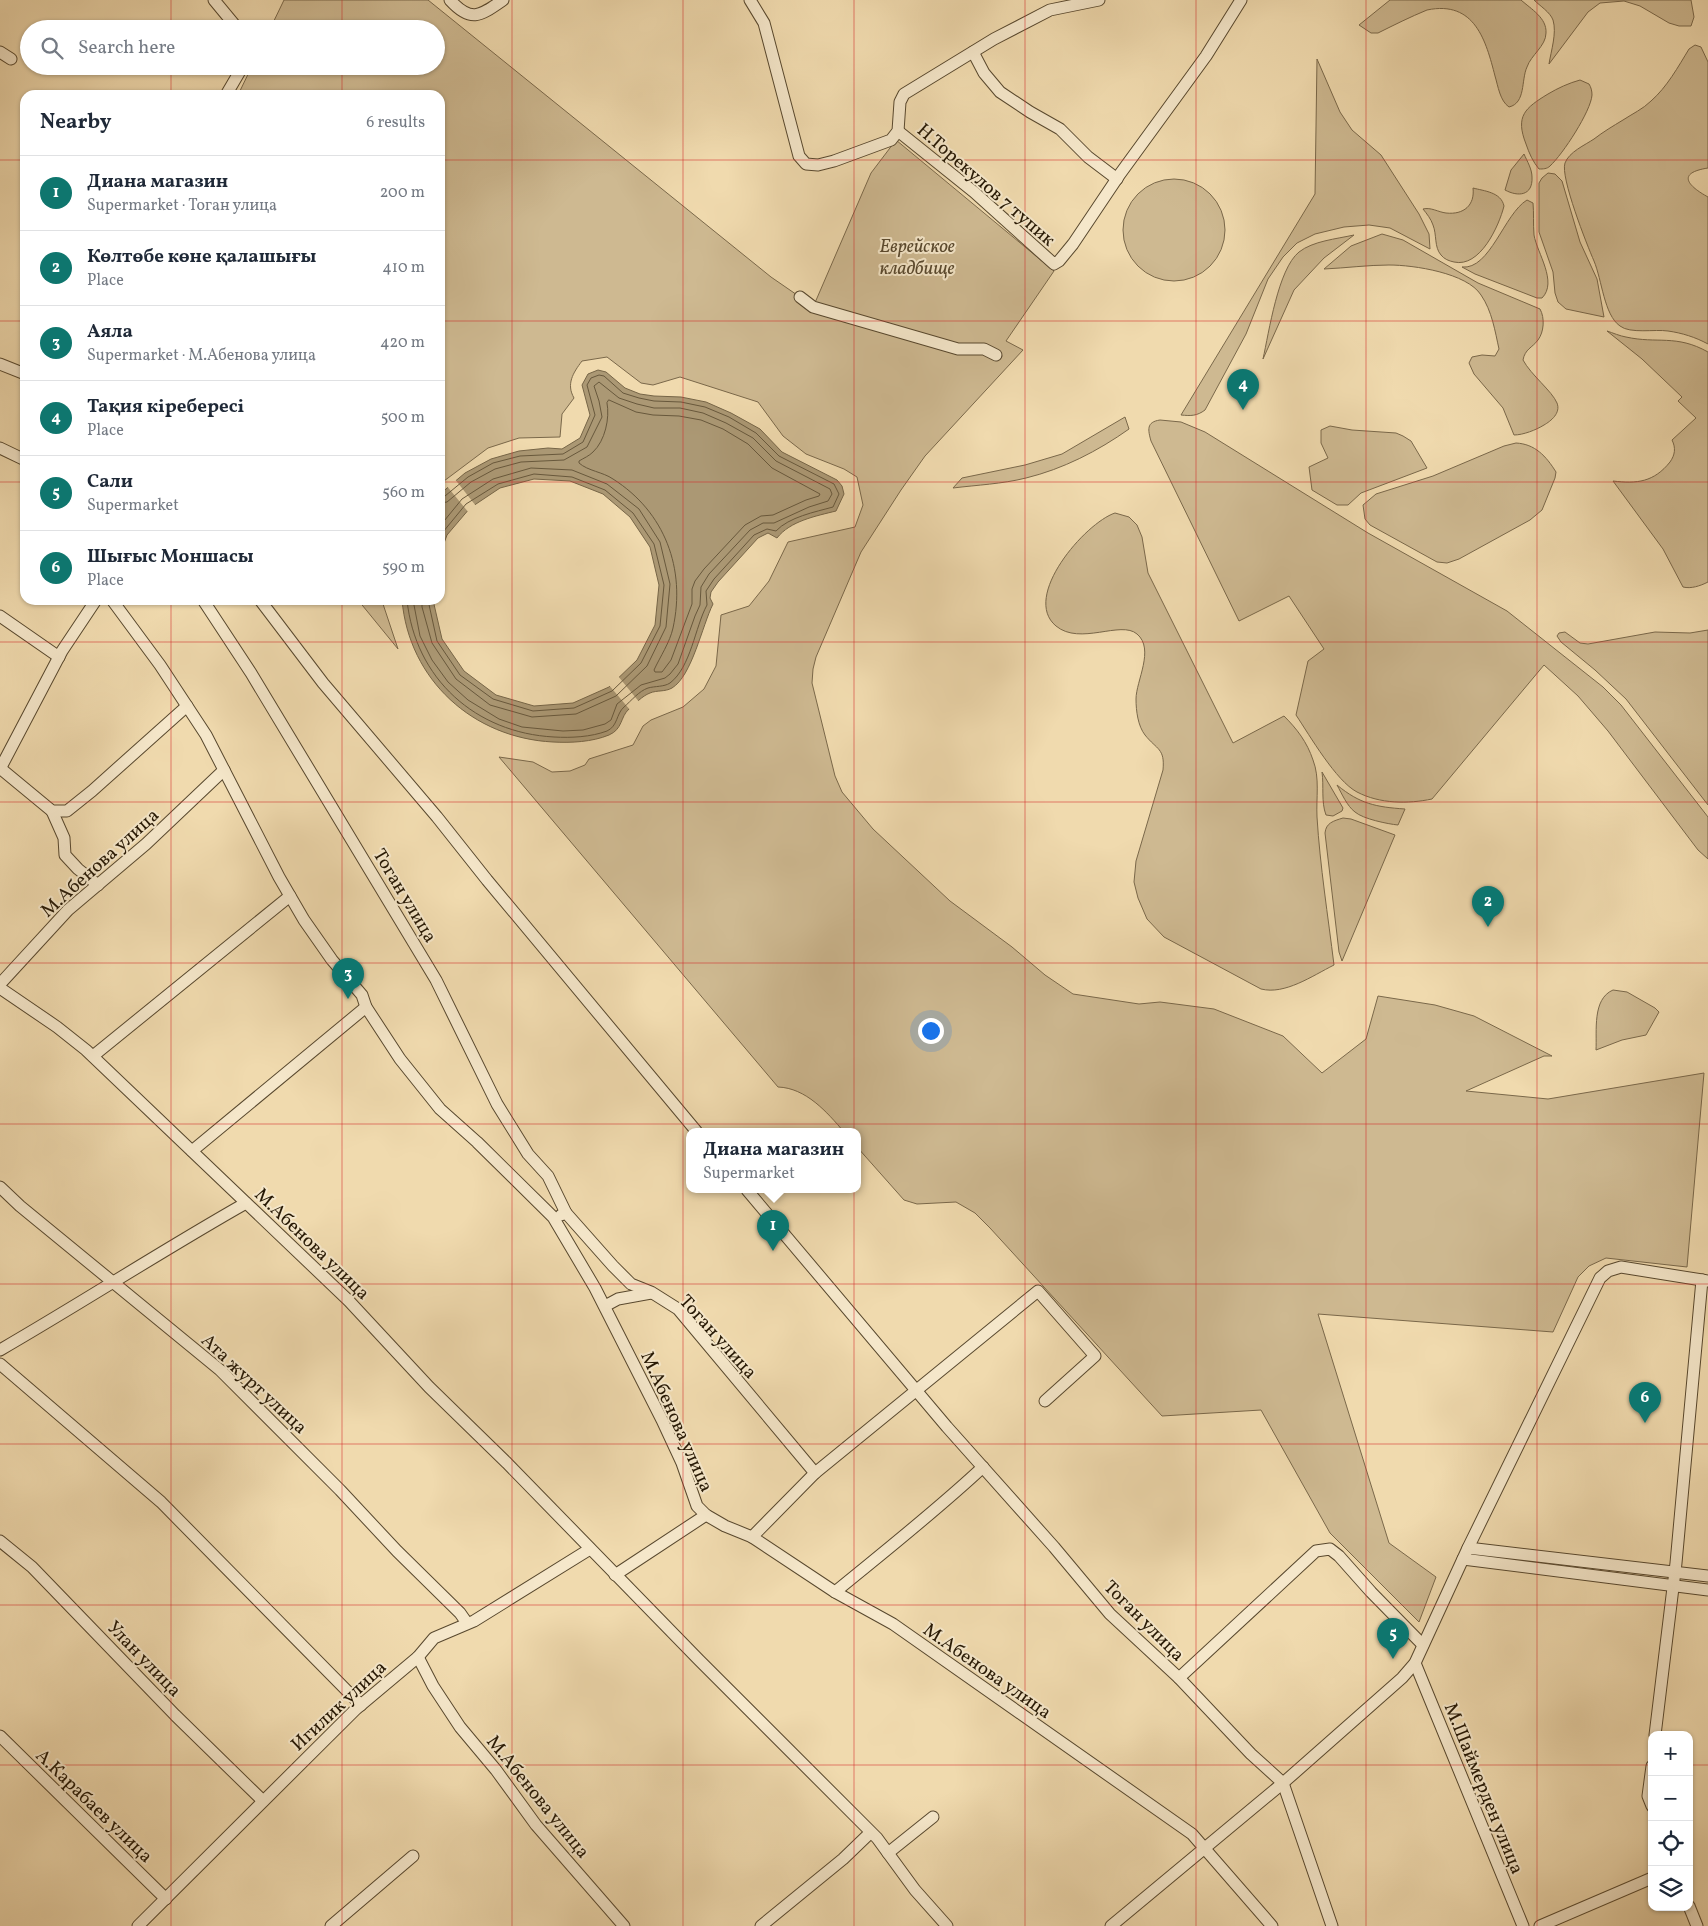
<!DOCTYPE html>
<html lang="en">
<head>
<meta charset="utf-8">
<style>
	body { margin:0; font-family:Vollkorn,serif; background:#f2f2f3; color:#1f2937 }
	.controls { position:absolute; right:15px; bottom:15px; display:grid; overflow:hidden; border-radius:10px; box-shadow:0 1px 4px #0004 }
	.controls button { width:45px; height:45px; display:grid; place-items:center; padding:0; border:0; border-bottom:1px solid #e0e1e3; background:#fff; color:#1f2937; font:25px sans-serif }
	.you { position:absolute; left:930px; top:1030px; width:18px; height:18px; margin:-12px; border:4px solid #fff; border-radius:50%; background:#1a73e8; box-shadow:0 0 0 8px #1a73e833 }
	.badge { display:grid; place-items:center; width:32px; height:32px; border-radius:50%; background:#0f766e; color:#fff; font-size:16px; font-weight:700 }
	.pin { position:absolute; translate:-50% -41px; filter:drop-shadow(0 1px 2px #0008) }
	.pin::after { content:''; position:absolute; top:26px; width:18px; height:15px; background:inherit; clip-path:polygon(0 0,100% 0,50% 100%) }
	.popup { position:absolute; left:686px; top:1128px; width:175px; height:65px; box-sizing:border-box; display:grid; place-content:center; border-radius:10px; background:#fff; filter:drop-shadow(0 1px 4px #0005); font-size:16px; white-space:nowrap; color:#747a83 }
	.popup b { font-size:19px; color:#1f2937 }
	.popup::after { content:''; position:absolute; left:50%; top:100%; margin-left:-10px; border:10px solid transparent; border-top-color:#fff }
	.list { margin:0; padding:0; list-style:none }
	h2 { display:flex; justify-content:space-between; align-items:center; height:65px; margin:0; padding:0 20px; font-size:21px }
	h2 small { font-size:16px; font-weight:400; color:#747a83 }
	.list li { display:grid; grid-template-columns:32px 1fr auto; gap:15px; align-items:center; box-sizing:border-box; height:75px; padding:0 20px; border-top:1px solid #e0e1e3 }
	.list b { display:block; font-size:19px; white-space:nowrap }
	.list p { margin:0; font-size:16px; white-space:nowrap; color:#747a83 }
	.list em { font-size:16px; font-style:normal; color:#747a83 }
	.icon { flex:none; width:28px; height:28px; fill:none; stroke:currentColor; stroke-width:2; stroke-linecap:round; stroke-linejoin:round }
	.map { position:relative; flex:none; width:1708px; height:1926px; overflow:hidden }
	.search { position:absolute; background:#fff; box-shadow:0 1px 4px #0004; left:20px; top:20px; width:425px; height:55px; display:flex; align-items:center; gap:12px; box-sizing:border-box; padding:0 18px; border-radius:28px; color:#747a83; font-size:19px }
	.panel { position:absolute; background:#fff; box-shadow:0 1px 4px #0004; left:20px; top:90px; width:425px; height:515px; border-radius:15px }
	.map>svg:first-child { display:block }
	.green { fill:#ceb991; stroke:#7a684a }
	.water { fill:#ab9874; stroke:#766547 }
	.pier { fill:#f0daae }
	.lines { fill:none; stroke-linecap:round; stroke-linejoin:round }
	.shore { stroke:#68583c; stroke-width:1 }
	.street-casing { stroke:#58482e; stroke-width:13 }
	.street { stroke:#f5e7ca; stroke-width:11 }
	.grid { fill:none; stroke:#d62828; stroke-width:1; stroke-opacity:0.55 }
	.labels { text-anchor:middle; stroke-width:4; stroke-linejoin:round; paint-order:stroke }
	.street-label { font-size:19px; fill:#261804; stroke:#f5e7ca }
	.park-label { font-size:19px; font-style:italic; fill:#58482e; stroke:#f5e7ca }
</style>
</head>
<body>
<div class="map">
<svg width="1708" height="1926" viewBox="0 0 1708 1926">
	<rect width="100%" height="100%" fill="#f0daae"/>
	<filter id="stains"><feTurbulence type="fractalNoise" baseFrequency=".004" numOctaves="4"/><feColorMatrix values="0 0 0 0 .2 0 0 0 0 .09 0 0 0 0 .02 0 0 0 .5 -.17"/></filter>
	<radialGradient id="worn" r=".72"><stop offset=".6" stop-color="#630" stop-opacity="0"/><stop offset="1" stop-color="#630" stop-opacity=".3"/></radialGradient>
	<g class="green">
		<path d="M284,0H428L771,277L800,297L814,305L871,173L896,140L1054,271L1006,341L1023,350L925,456L901,490L861,552L816,657L813,669L812,683L835,776L842,792L873,829L950,901L1012,947L1045,975L1073,994L1139,1004L1160,1002L1214,1009L1283,1036L1322,1073L1366,1039L1378,996L1435,1005L1474,1016L1552,1056H1544L1466,1091L1548,1099L1704,1073L1687,1267L1606,1258L1589,1266L1578,1277L1553,1332L1318,1314L1389,1543L1436,1577L1419,1622L1330,1533L1261,1410L1162,1416L990,1228L975,1213L956,1202L917,1204L904,1200L857,1147V1132H844C827,1112 806,1088 778,1087L499,757L533,762L552,772L570,771L585,765L589,759L633,745L643,726L651,720L683,707L704,689L716,666L721,615L749,606L769,581L788,542L855,527L863,505L857,477L844,469L806,454L783,436L758,402L680,377L653,385L641,383L607,357L582,361C573,373 566,384 574,398L562,414L560,437L519,438L488,448L440,484V95H238L252,66H436V29H270Z"/>
		<path d="M1390,0H1521C1531,9 1547,18 1546,33C1546,46 1531,55 1527,67C1521,80 1526,103 1509,107C1500,101 1498,86 1495,76C1486,41 1475,0 1427,10C1410,17 1394,25 1378,33H1371L1359,25Z"/>
		<path d="M1534,0H1691L1694,17L1691,26H1679L1669,23L1640,6L1624,1L1600,3L1588,12L1549,64C1551,51 1557,33 1553,20C1550,12 1540,6 1534,0Z"/>
		<path d="M1695,45L1701,47L1708,62V168C1676,173 1688,186 1708,197V344C1695,337 1682,333 1668,331C1655,329 1630,334 1620,326C1604,315 1602,280 1594,261C1587,245 1560,177 1565,163C1569,152 1585,145 1594,139C1603,132 1613,126 1623,120C1632,114 1643,109 1651,101C1667,87 1678,67 1689,49Z"/>
		<path d="M1317,59L1340,112L1352,130L1381,155L1419,214L1429,234L1430,249L1390,228L1369,225L1344,227L1315,234L1297,243L1283,257L1268,279L1246,334L1205,410C1197,416 1191,416 1181,415L1315,194Z"/>
		<path d="M1580,80L1589,84C1591,87 1592,91 1592,95C1591,111 1563,154 1550,166C1547,169 1543,169 1539,169C1533,162 1529,153 1526,144C1515,116 1525,108 1548,94C1558,88 1569,83 1580,80Z"/>
		<path d="M1524,154C1527,161 1532,169 1532,177C1533,196 1518,197 1505,190L1511,170Z"/>
		<polygon points="1548,173 1555,174 1562,181 1580,242 1597,279 1604,317 1566,309 1558,302 1555,293 1553,272 1539,232 1539,183 1542,178"/>
		<circle cx="1174" cy="230" r="51"/>
		<path d="M1473,188C1484,191 1501,192 1504,206C1499,226 1480,268 1454,262C1449,261 1444,259 1441,255C1434,247 1437,235 1433,225C1431,219 1427,214 1423,209C1431,207 1438,212 1446,213C1464,215 1475,205 1473,188Z"/>
		<path d="M1527,200L1533,203C1534,213 1533,224 1534,235C1537,253 1558,282 1542,298H1537L1475,274L1462,267C1490,270 1504,214 1527,200Z"/>
		<path d="M1382,234L1403,240L1478,283L1540,309C1545,318 1544,332 1538,340C1532,348 1525,349 1523,360C1531,375 1552,391 1557,403C1561,413 1551,421 1544,425C1536,430 1523,435 1514,435L1503,408L1474,374L1469,363L1472,357L1482,355L1495,356L1499,349C1495,331 1492,311 1481,295C1467,273 1414,265 1389,265C1368,265 1346,268 1324,269L1351,246Z"/>
		<path d="M1354,235L1324,258L1294,290L1263,359C1269,332 1278,269 1299,252C1313,241 1336,239 1354,235Z"/>
		<path d="M1607,331C1613,333 1620,336 1626,337C1657,344 1676,334 1708,352V582C1700,586 1691,589 1683,587L1663,549L1613,481C1637,484 1654,482 1670,462C1675,455 1676,448 1672,440L1696,418L1678,401L1682,397L1642,359Z"/>
		<path d="M1125,417L1129,429C1098,451 1063,469 1026,478C1002,484 977,485 953,488L962,478L1025,465L1062,454Z"/>
		<path d="M1160,420L1181,422L1205,432L1368,533L1507,611L1603,687L1621,705L1708,817V859L1698,850L1608,731L1578,696L1544,665L1432,799C1408,804 1380,804 1357,792C1336,781 1310,736 1296,715L1308,661L1324,649L1289,596L1239,621L1151,441C1148,430 1146,422 1160,420Z"/>
		<polygon points="1330,426 1352,430 1396,433 1403,436 1411,441 1427,468 1361,493 1348,505 1337,505 1312,490 1309,467 1328,458 1321,443 1321,430"/>
		<path d="M1516,443C1535,444 1546,456 1556,472L1555,478L1542,510L1530,520L1459,559L1447,563L1437,562L1370,525L1365,519L1363,505L1376,494L1433,476L1504,446Z"/>
		<path d="M1115,513L1129,517L1137,525L1142,537L1148,573L1233,743L1284,716C1297,729 1307,742 1313,760C1320,778 1316,798 1317,817C1320,866 1328,916 1334,965C1312,976 1285,995 1261,989L1164,937L1147,919L1138,898L1134,882L1136,861L1163,770C1165,748 1157,750 1145,735C1138,726 1136,711 1136,699C1136,681 1155,649 1137,634C1121,620 1080,646 1056,626C1021,597 1085,523 1115,513Z"/>
		<polygon points="358,600 384,600 383,604 398,649"/>
		<polygon points="1708,630 1708,805 1626,699 1595,670 1561,642 1557,636 1559,633 1565,632 1580,643 1588,644 1655,632 1690,633"/>
		<path d="M1322,772L1343,808L1342,811L1333,816L1326,815C1321,802 1324,786 1322,772Z"/>
		<path d="M1337,785C1360,804 1376,807 1405,809L1398,825C1388,824 1363,819 1355,812C1347,806 1342,794 1337,785Z"/>
		<path d="M1343,818L1351,819L1395,835L1342,961L1339,952L1325,833C1326,823 1333,821 1343,818Z"/>
		<path d="M1613,990L1627,992L1655,1008L1659,1012L1646,1035L1622,1040L1596,1050C1597,1031 1592,999 1613,990Z"/>
	</g>
	<path class="water" d="M598,370L606,372L625,388L640,394L654,396L681,397L706,402L731,413L760,429L782,452L837,480L842,486L844,494L836,511C816,516 790,521 777,538L768,533L758,538L718,582L711,592L710,598L713,604C702,626 692,676 672,688C665,692 657,690 650,693C642,696 635,704 629,709C620,717 623,729 609,735C592,742 571,743 553,742C473,738 409,680 402,600H433L442,639L464,671L496,695L534,706L573,703L609,687L637,660L655,625L659,585L650,547L630,517L603,494L570,481L534,479L500,488L470,508L447,535L440,554V494L465,473L491,459L519,451L548,448L562,449L580,438L590,415L582,385L588,374Z"/>
	<g class="pier">
		<polygon points="454,478 476,506 469,513 446,485"/>
		<polygon points="618,676 640,703 631,711 608,684"/>
	</g>
	<g class="lines">
		<g class="shore">
			<path d="M609,400L636,412L653,415L679,416L701,420L723,429L748,444L772,468L820,494L819,496L806,500L773,515L761,516L745,525L704,569L695,581L692,589V604L671,660L662,672H655L654,670C660,657 670,642 673,628C686,569 665,512 613,479C603,472 588,471 579,463V461C584,458 589,456 593,452C605,441 610,418 607,403Z"/>
			<path d="M407,600C415,679 476,733 554,737C571,738 591,737 607,731C618,726 616,714 624,707C631,701 639,691 648,688C655,686 664,687 670,683C691,667 695,627 707,605L706,591L714,579L754,535L767,529L776,531C789,517 815,512 833,507L839,494L834,484L779,456L756,433L729,417L705,407L681,402L654,401L639,398L623,393L604,376L599,375L591,378L587,385L595,415L583,442L563,454L520,456L493,463L468,477L445,496L440,497"/>
			<polyline points="413,600 420,636 432,660 448,682 468,700 499,719 522,727 563,731 583,730 605,724 611,720 617,704 641,685 665,678 670,674 678,664 695,616 700,605 701,587 709,574 750,530 763,523 774,523 809,507 828,501 832,494 830,489 776,461 753,438 726,423 703,413 680,408 654,408 637,404 619,398 599,382 594,386 599,401 602,417 587,447 564,460 521,462 495,469 471,482 447,502 440,503"/>
			<polyline points="422,600 422,607 432,643 456,679 490,705 532,717 576,714 616,696 647,666 666,627 670,584 660,542 639,509 607,484 572,470 531,468 493,479 462,499 440,526"/>
			<polyline points="428,600 437,641 460,675 493,699 533,711 574,708 612,691 641,663 660,626 664,585 654,544 633,513 605,490 572,477 534,474 498,484 466,504 443,532 440,540"/>
		</g>
		<defs>
			<g id="street">
				<polyline points="214,0 238,29"/>
				<path d="M450,0C471,23 480,16 503,0"/>
				<polyline points="750,0 764,23 799,156 806,164 818,165 834,161 891,140 898,131 900,102 904,94 994,39 1050,10 1099,0"/>
				<polyline points="0,52 11,59"/>
				<polyline points="973,52 984,73 1000,92 1030,112 1060,129 1088,157 1117,179"/>
				<polyline points="226,95 243,66"/>
				<polyline points="898,131 974,192 1054,264 1059,261 1073,244 1120,174 1206,56 1241,0"/>
				<polyline points="800,297 813,307 958,349 984,349 996,355"/>
				<polyline points="0,364 25,374"/>
				<polyline points="0,448 25,460"/>
				<polyline points="112,600 160,665 206,735 279,877 304,920 332,960 362,995 366,1007 400,1059 440,1109 477,1142 553,1217 595,1288 662,1420 682,1463 697,1506 706,1515 725,1526 752,1537 835,1592 893,1624 1192,1834 1272,1926"/>
				<polyline points="203,600 251,673 436,980 497,1104 528,1154 548,1176 566,1213"/>
				<polyline points="260,600 323,683 437,817 487,880 697,1132"/>
				<polyline points="0,616 59,657"/>
				<polyline points="0,768 52,811 67,811 92,791 187,706"/>
				<polyline points="0,769 62,651 96,600"/>
				<polyline points="52,811 64,838 65,855 78,869 98,885"/>
				<polyline points="0,984 68,910 146,844 224,770"/>
				<polyline points="0,988 57,1027 86,1050 349,1301 429,1387 507,1463 699,1660 877,1838 915,1890 947,1926"/>
				<polyline points="93,1056 290,896"/>
				<polyline points="192,1151 366,1007"/>
				<polyline points="0,1187 20,1206 220,1370 340,1490 397,1551 460,1613 467,1623"/>
				<polyline points="747,1190 947,1427 1054,1547 1110,1614 1179,1678 1316,1551 1330,1549 1339,1556 1371,1592 1423,1645"/>
				<polyline points="561,1215 566,1213 613,1266 631,1284 651,1292 678,1309 815,1473"/>
				<polyline points="605,1306 618,1299 651,1293"/>
				<path d="M0,1350C83,1302 163,1250 246,1203"/>
				<polyline points="0,1364 161,1502 361,1705"/>
				<polyline points="752,1537 815,1473 1038,1291 1095,1356 1045,1401"/>
				<polyline points="0,1541 32,1567 175,1715 263,1801"/>
				<polyline points="1468,1548 1708,1576"/>
				<polyline points="1463,1559 1708,1590"/>
				<polyline points="615,1575 706,1515"/>
				<path d="M835,1592C885,1551 936,1511 983,1467"/>
				<polyline points="418,1657 433,1686 460,1727 496,1770 536,1825 624,1926"/>
				<polyline points="1415,1663 1523,1926"/>
				<polyline points="1179,1678 1251,1754 1283,1783 1332,1926"/>
				<polyline points="1655,1735 1676,1563 1702,1280 1708,1281"/>
				<polyline points="0,1736 166,1899"/>
				<polyline points="1652,1766 1648,1796 1652,1806"/>
				<polyline points="888,1853 933,1817"/>
				<polyline points="1689,1906 1697,1926"/>
				<polyline points="138,1926 356,1709 418,1657 434,1638 474,1621 590,1549"/>
				<polyline points="331,1926 413,1856"/>
				<polyline points="761,1926 843,1859 870,1833"/>
				<polyline points="1111,1926 1283,1783 1402,1678 1415,1663 1468,1548 1600,1278 1608,1271 1621,1267 1702,1280"/>
				<polyline points="1540,1926 1652,1878"/>
			</g>
		</defs>
		<use href="#street" class="street-casing"/>
		<use href="#street" class="street"/>
	</g>
	<path class="grid" d="M171,0V29M342,0V29M512,0V1926M683,0V1926M854,0V1926M1025,0V1926M1196,0V1926M1366,0V1926M1537,0V1926M171,66V95M342,66V95M0,160H25M440,160H1708M0,321H25M440,321H1708M0,482H25M440,482H1708M171,600V1926M342,600V1926M0,642H1708M0,802H1708M0,963H1708M0,1124H1708M0,1284H1708M0,1444H1708M0,1605H1708M0,1765H1652M1689,1765H1708"/>
	<g class="labels">
		<g class="street-label">
			<text transform="translate(987 184) rotate(41)" y="7">Н.Торекулов 7 тупик</text>
			<text transform="translate(99 862) rotate(-42)" y="7">М.Абенова улица</text>
			<text transform="translate(406 895) rotate(59)" y="7">Тоган улица</text>
			<text transform="translate(313 1243) rotate(44)" y="7">М.Абенова улица</text>
			<text transform="translate(719 1336) rotate(48)" y="7">Тоган улица</text>
			<text transform="translate(255 1383) rotate(43)" y="7">Ата журт улица</text>
			<text transform="translate(678 1421) rotate(66)" y="7">М.Абенова улица</text>
			<text transform="translate(1145 1620) rotate(45)" y="7">Тоган улица</text>
			<text transform="translate(145 1658) rotate(46)" y="7">Улан улица</text>
			<text transform="translate(988 1670) rotate(35)" y="7">М.Абенова улица</text>
			<text transform="translate(338 1705) rotate(-43)" y="7">Игилик улица</text>
			<text transform="translate(1485 1788) rotate(68)" y="7">М.Шаймерден улица</text>
			<text transform="translate(539 1796) rotate(51)" y="7">М.Абенова улица</text>
			<text transform="translate(95 1805) rotate(44)" y="7">А.Карабаев улица</text>
		</g>
		<g class="park-label">
			<text x="917" y="252">Еврейское<tspan x="917" dy="22">кладбище</tspan></text>
		</g>
	</g>
	<rect width="100%" height="100%" filter="url(#stains)"/>
	<rect width="100%" height="100%" fill="url(#worn)"/>
</svg>
<div class="controls">
<button>+</button>
<button>−</button>
<button><svg class="icon" aria-label="locate" viewBox="0 0 24 24"><circle cx="12" cy="12" r="6"/><path d="M12 2v4M12 18v4M2 12h4M18 12h4"/></svg></button>
<button><svg class="icon" aria-label="layers" viewBox="0 0 24 24"><path d="M12 4l9 5-9 5-9-5zM3 14l9 5 9-5"/></svg></button>
</div>
<div class="you"></div>
<div class="pin badge" style="left:773px;top:1251px">1</div>
<div class="popup"><b>Диана магазин</b>Supermarket</div>
<div class="pin badge" style="left:1488px;top:927px">2</div>
<div class="pin badge" style="left:348px;top:999px">3</div>
<div class="pin badge" style="left:1243px;top:410px">4</div>
<div class="pin badge" style="left:1393px;top:1659px">5</div>
<div class="pin badge" style="left:1645px;top:1423px">6</div>
<div class="search"><svg class="icon" aria-label="search" viewBox="0 0 24 24"><circle cx="10" cy="10" r="6"/><path d="M15 15l6 6"/></svg>Search here</div>
<section class="panel">
<h2>Nearby<small>6 results</small></h2>
<ul class="list">
<li><span class="badge">1</span><div><b>Диана магазин</b><p>Supermarket · Тоган улица</p></div><em>200 m</em></li>
<li><span class="badge">2</span><div><b>Көлтөбе көне қалашығы</b><p>Place</p></div><em>410 m</em></li>
<li><span class="badge">3</span><div><b>Аяла</b><p>Supermarket · М.Абенова улица</p></div><em>420 m</em></li>
<li><span class="badge">4</span><div><b>Тақия кіребересі</b><p>Place</p></div><em>500 m</em></li>
<li><span class="badge">5</span><div><b>Сали</b><p>Supermarket</p></div><em>560 m</em></li>
<li><span class="badge">6</span><div><b>Шығыс Моншасы</b><p>Place</p></div><em>590 m</em></li>
</ul>
</section>
</div>
</body>
</html>
